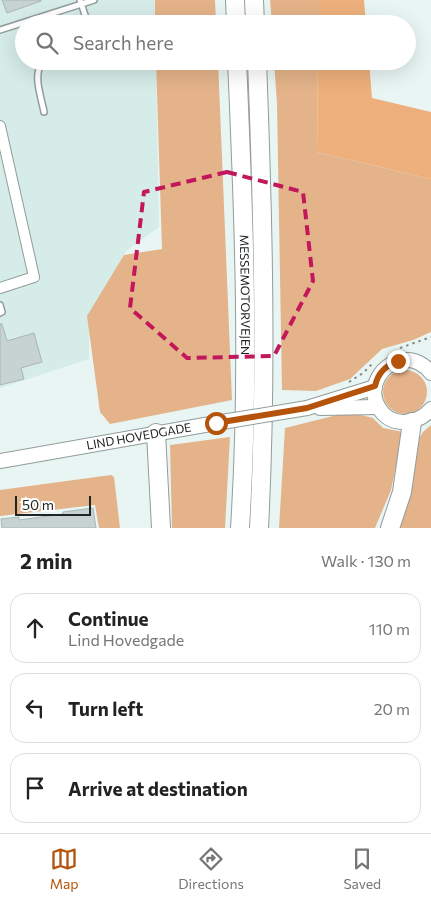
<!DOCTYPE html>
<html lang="en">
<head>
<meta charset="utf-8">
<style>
	body { margin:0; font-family:Commissioner,sans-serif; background:#f2f2f2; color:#222 }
	.scale { position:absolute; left:15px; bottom:12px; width:76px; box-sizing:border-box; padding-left:5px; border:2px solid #202524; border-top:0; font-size:14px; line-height:18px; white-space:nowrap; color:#202524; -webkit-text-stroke:4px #fff; paint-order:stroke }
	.stop { position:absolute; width:15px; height:15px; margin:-11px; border:4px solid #b45309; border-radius:50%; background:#fff }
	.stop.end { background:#b45309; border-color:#fff; box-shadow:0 1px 5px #0008 }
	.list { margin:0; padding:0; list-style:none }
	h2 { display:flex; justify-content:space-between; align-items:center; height:65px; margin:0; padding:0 20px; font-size:21px }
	h2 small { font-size:16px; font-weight:400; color:#767676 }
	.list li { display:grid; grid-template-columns:32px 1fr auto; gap:15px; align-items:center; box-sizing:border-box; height:70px; margin:0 10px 10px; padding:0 10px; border:1px solid #e0e0e0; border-radius:15px }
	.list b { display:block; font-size:19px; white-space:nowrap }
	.list p { margin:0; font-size:16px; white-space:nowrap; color:#767676 }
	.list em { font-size:16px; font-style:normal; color:#767676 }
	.icon { flex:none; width:28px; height:28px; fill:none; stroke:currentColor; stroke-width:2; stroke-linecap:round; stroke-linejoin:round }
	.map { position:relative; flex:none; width:431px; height:528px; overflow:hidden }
	.search { position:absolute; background:#fff; box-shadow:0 5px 20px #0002; left:15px; right:15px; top:15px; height:55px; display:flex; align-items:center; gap:12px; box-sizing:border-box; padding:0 18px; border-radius:28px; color:#767676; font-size:19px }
	.sheet { height:305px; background:#fff }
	nav { display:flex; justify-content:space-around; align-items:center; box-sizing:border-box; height:70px; border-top:1px solid #e0e0e0; background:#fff; font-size:14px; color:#767676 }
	nav a { display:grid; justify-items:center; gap:2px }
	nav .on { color:#b45309 }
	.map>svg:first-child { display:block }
	.built { fill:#d5ece9 }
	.green { fill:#e4b389 }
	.forest { fill:#edb07c }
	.building { fill:#c7d3d2; stroke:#aab6b5 }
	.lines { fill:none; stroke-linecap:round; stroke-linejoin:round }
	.lane-casing { stroke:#909d9b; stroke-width:8 }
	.street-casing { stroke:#909d9b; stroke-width:12 }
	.secondary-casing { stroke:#909d9b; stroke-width:16 }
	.highway-casing { stroke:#909d9b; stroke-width:20 }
	.path { stroke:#828b89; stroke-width:2; stroke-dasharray:2.5 4; stroke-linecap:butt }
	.lane { stroke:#fff; stroke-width:5 }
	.street { stroke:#fff; stroke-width:10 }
	.secondary { stroke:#fff; stroke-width:14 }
	.highway { stroke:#fff; stroke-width:18 }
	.secondary-bridge-casing { stroke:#909d9b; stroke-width:16; stroke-linecap:butt }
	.secondary-bridge { stroke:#fff; stroke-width:14 }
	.route { stroke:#b45309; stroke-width:6 }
	.marked { fill:none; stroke:#c2185b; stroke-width:4; stroke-dasharray:10 6; stroke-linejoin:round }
	.labels { text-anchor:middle; stroke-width:4; stroke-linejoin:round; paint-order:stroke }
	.street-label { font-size:12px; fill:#202524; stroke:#fff }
</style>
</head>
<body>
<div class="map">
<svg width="431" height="528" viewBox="0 0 431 528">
	<rect width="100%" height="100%" fill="#e8f5f3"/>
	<polygon class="built" points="0,0 155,0 155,24 24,24 24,61 156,61 159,227 126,251 89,318 89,359 0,388"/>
	<g class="green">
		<polygon points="155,0 215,0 216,24 155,24"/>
		<polygon points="270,0 319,0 319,24 272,24"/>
		<polygon points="156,61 218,61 232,400 110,424 100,412 87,316 124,255 162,249"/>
		<polygon points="274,61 318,61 317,152 431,179 431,332 413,340 382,349 350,379 316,391 282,390 277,104"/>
		<circle cx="405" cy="392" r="22"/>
		<polygon points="349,412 373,418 383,428 403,432 391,490 375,528 279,528 285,428"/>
		<polygon points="431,425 431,528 395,528 418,441 423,432"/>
		<polygon points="230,437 225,528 172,528 170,445"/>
		<polygon points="111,475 114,477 120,528 99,528 95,505 0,516 0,490"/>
	</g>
	<g class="forest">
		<polygon points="319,0 364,0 366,24 319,24"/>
		<polygon points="318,61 369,61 372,98 431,112 431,179 317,152"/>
	</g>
	<g class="building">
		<polygon points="2,0 41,0 41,1 7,13"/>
		<polygon points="0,324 2,324 7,341 34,333 42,362 21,368 24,379 0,385"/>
		<polygon points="93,508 96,528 2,528 1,519 19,517 19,520 63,514 63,512"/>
	</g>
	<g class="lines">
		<defs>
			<g id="lane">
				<polyline points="80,0 88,24"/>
				<polyline points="0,30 94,0"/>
				<path d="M43,61C32,74 41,96 44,112"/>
				<polyline points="0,305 2,312 0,313"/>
			</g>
			<polyline id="street" points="0,126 34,277 0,288"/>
			<g id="secondary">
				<path d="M431,373C425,365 415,359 405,360C382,362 366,387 379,408C391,428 417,425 431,409"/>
				<polyline points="307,408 375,387"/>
				<polyline points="320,408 378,407"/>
				<path id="s1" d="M0,461L216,423"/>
			</g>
			<g id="highway">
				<polyline points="235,0 236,24"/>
				<polyline points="254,0 255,24"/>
				<path id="s2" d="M237,61C244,217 250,373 240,528"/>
				<path d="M257,61C263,217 267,372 259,528"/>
				<polyline points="156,433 161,528"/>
				<polyline points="390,528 402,492 412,422"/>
			</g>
		</defs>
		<use href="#lane" class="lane-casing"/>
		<use href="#street" class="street-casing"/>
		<use href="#secondary" class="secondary-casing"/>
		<use href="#highway" class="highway-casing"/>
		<g class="path">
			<polyline points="400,348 431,337"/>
			<polyline points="349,382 363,373 372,364"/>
		</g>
		<use href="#lane" class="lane"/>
		<use href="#street" class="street"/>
		<use href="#secondary" class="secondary"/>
		<use href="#highway" class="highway"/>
		<defs>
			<polyline id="secondary-bridge" points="216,423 307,408"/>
		</defs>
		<use href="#secondary-bridge" class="secondary-bridge-casing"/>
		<use href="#secondary-bridge" class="secondary-bridge"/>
	</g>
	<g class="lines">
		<path class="route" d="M216,423L307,408L375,386C378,373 385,366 398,361"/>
	</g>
	<path class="marked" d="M227,172L303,192L313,281L274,356L187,358L130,308L144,192Z"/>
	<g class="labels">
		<g class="street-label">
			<text dy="4" stroke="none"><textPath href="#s2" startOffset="234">MESSEMOTORVEJEN</textPath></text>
			<text dy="4" stroke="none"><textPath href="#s1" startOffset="141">LIND HOVEDGADE</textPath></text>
		</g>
	</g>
</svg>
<div class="scale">50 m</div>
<div class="stop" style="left:216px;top:423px"></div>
<div class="stop end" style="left:398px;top:361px"></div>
<div class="search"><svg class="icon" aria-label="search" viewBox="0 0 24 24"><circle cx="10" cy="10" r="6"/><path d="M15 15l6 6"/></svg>Search here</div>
</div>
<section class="sheet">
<h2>2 min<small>Walk · 130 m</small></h2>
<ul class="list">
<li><svg class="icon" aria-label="ahead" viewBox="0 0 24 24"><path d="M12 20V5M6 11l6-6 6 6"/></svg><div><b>Continue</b><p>Lind Hovedgade</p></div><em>110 m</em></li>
<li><svg class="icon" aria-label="left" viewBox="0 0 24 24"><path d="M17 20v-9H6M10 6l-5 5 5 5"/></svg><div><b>Turn left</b></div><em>20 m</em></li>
<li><svg class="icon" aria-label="arrive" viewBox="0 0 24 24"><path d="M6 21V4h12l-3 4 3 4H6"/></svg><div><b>Arrive at destination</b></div></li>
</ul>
</section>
<nav>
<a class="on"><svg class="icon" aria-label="map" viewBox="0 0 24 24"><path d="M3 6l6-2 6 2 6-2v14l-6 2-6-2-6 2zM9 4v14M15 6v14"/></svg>Map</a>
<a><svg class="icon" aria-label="directions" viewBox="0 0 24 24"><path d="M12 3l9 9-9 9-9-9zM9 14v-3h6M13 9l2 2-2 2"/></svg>Directions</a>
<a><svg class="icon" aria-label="saved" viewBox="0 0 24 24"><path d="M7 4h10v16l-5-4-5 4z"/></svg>Saved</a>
</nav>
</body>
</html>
